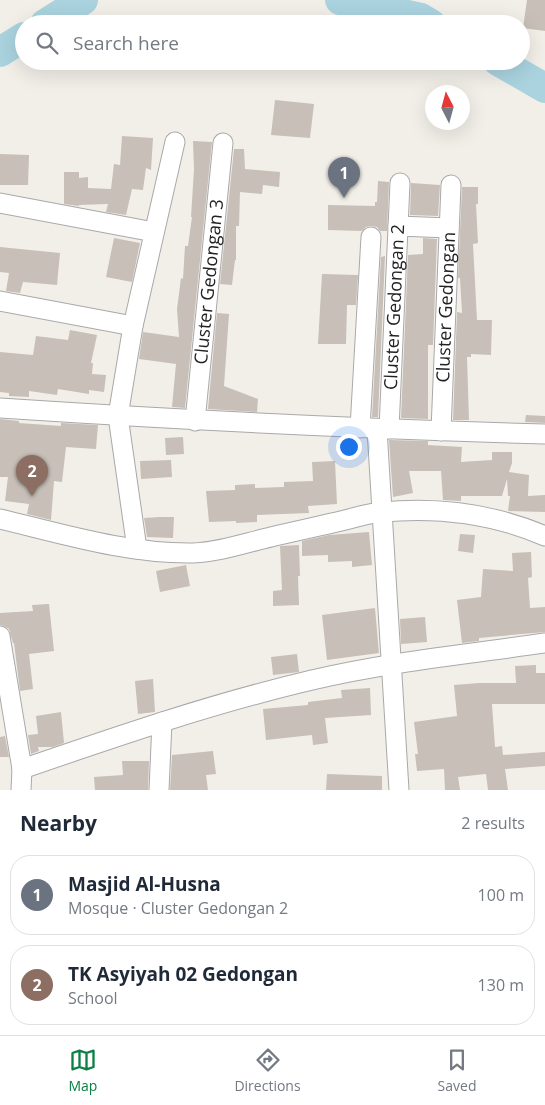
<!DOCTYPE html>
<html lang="en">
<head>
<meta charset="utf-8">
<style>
	body { margin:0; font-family:"Open Sans",sans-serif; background:#f2f2f3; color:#1f2937 }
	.compass { position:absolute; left:425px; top:85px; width:45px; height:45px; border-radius:50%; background:#fff; box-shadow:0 5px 20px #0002; rotate:354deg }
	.you { position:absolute; left:348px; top:446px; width:18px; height:18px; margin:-12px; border:4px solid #fff; border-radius:50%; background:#1a73e8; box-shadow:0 0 0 8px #1a73e833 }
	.badge { display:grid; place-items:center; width:32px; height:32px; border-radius:50%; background:#0b8043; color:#fff; font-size:16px; font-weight:700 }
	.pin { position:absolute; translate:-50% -41px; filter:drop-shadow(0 1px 2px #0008) }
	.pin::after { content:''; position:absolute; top:26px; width:18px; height:15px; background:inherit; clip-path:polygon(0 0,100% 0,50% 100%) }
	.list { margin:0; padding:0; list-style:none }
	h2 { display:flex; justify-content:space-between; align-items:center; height:65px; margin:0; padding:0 20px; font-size:21px }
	h2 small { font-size:16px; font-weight:400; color:#747a83 }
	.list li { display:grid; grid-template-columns:32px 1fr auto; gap:15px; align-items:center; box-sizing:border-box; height:80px; margin:0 10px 10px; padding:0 10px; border:1px solid #e0e1e3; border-radius:20px }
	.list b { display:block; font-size:19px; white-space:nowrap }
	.list p { margin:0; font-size:16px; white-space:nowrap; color:#747a83 }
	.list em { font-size:16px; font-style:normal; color:#747a83 }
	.icon { flex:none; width:28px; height:28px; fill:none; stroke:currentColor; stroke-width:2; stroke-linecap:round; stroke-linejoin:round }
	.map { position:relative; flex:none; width:545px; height:790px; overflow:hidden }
	.search { position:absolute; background:#fff; box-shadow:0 5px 20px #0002; left:15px; right:15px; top:15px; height:55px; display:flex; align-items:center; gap:12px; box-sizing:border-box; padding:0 18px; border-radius:28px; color:#747a83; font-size:19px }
	.sheet { height:245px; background:#fff }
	nav { display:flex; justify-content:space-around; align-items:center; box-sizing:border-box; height:70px; border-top:1px solid #e0e1e3; background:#fff; font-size:14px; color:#747a83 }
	nav a { display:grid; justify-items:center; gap:2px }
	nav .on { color:#0b8043 }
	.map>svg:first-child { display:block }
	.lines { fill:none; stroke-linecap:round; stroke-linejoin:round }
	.river { stroke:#aad3df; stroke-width:30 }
	.building { fill:#c7bfb8 }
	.minor-casing { stroke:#a9a9a9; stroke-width:21 }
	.minor { stroke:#fff; stroke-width:19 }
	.labels { text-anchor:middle; stroke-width:4; stroke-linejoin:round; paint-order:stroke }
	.street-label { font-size:18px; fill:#222; stroke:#fff }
</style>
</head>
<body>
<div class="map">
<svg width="545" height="790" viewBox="0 0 545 790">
	<rect width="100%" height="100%" fill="#f2efe9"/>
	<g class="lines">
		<g class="river">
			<polyline points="340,0 421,18 431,24"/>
			<polyline points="45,24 83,0"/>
			<polyline points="0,52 24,37"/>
			<polyline points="498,61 545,88"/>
		</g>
	</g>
	<g class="building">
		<polygon points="527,0 545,0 545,31 523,28"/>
		<polygon points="275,100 314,104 310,138 271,135"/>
		<polygon points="122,136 153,138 151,170 146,168 143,190 132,189 126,215 106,212 108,204 79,205 79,206 64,204 64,172 79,172 79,178 88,177 88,188 111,189 114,164 120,165"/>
		<polygon points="193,141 212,142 185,408 172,407 176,364 139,359 143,332 179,337 177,309 181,278 183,279 185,246 188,246 192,217 191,217 194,169"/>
		<polygon points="234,149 244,149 245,169 280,172 279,187 263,185 262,194 240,192 239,226 236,226 236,260 235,260 232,285 220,284"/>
		<polygon points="0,154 29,155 28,185 0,185"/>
		<polygon points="378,181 389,182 387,231 380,231 377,227 371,226 366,227 362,231 328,230 328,205 375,206 375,202 377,202"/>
		<polygon points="411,183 440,185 438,216 410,215"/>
		<polygon points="462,187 478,187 478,204 476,204 478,243 473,244 477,320 492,320 491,355 471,354 471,357 467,357 469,420 453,420 457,312 462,313 460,278 458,278"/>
		<polygon points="114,238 140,243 132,282 106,277"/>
		<polygon points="423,238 437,239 433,345 428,345 428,419 401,418 408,255 423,254"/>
		<polygon points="0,247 60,253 57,285 23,282 20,293 6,291 9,273 0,272"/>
		<polygon points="385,256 378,417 372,417 381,257"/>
		<polygon points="322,274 358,275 356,305 347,305 346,344 318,344"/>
		<polygon points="217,313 229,314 224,386 258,399 257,412 208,409"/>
		<polygon points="70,330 97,335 91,363 93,363 92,374 106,375 104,392 89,390 89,394 58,389 57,395 29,391 29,397 9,396 9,393 0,392 0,352 33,355 36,336 68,340"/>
		<polygon points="526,415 545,416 545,423 525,422"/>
		<polygon points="0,419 19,421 19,423 61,426 61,423 98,425 96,449 66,447 62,482 54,481 51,520 27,514 29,504 5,501 8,477 0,477"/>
		<polygon points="183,437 184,454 166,455 165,438"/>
		<polygon points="389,440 428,441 428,445 462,447 461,462 492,460 492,452 512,452 512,463 509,472 529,475 528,496 545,495 545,512 508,511 510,496 508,496 507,479 502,496 461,496 461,501 443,500 441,471 409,471 413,493 393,497"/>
		<polygon points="171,460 172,477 141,479 140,461"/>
		<polygon points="335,461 337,504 308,506 309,513 257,515 257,522 236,523 236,521 209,522 206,491 235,490 235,485 255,484 255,488 284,487 284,482 313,481 312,462"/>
		<polygon points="160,517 174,517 173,538 147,537 144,518"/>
		<polygon points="369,532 372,565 352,567 352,561 328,562 328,555 302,556 302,541 329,535"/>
		<polygon points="460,534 475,535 473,553 458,551"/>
		<polygon points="299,545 300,576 298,576 299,605 273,606 273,591 282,590 280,546"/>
		<polygon points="531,552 532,577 528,578 530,608 545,607 545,632 479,638 479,641 462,643 457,600 481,597 483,569 513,571 512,553"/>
		<polygon points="186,565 190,586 160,592 156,571"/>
		<polygon points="49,604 54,651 29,654 33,689 20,691 14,643 13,643 9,629 4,626 0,625 0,613 33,611 32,605"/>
		<polygon points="375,608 379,653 327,660 322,615"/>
		<polygon points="425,617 427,642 401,644 400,619"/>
		<polygon points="297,654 299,672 273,675 271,657"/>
		<polygon points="536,665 536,673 545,673 545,704 492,704 495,747 502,746 503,755 545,752 545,766 505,769 508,790 488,790 486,774 458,777 460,790 445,790 444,769 417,771 415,754 418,754 414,722 457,716 454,685 479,683 516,683 515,666"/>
		<polygon points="153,679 155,712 138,714 135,681"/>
		<polygon points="370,688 371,715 325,718 328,743 313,745 312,735 266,740 263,709 308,705 308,702 342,698 341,690"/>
		<polygon points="61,712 64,743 53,747 38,747 39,751 31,754 28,735 38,734 36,716"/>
		<polygon points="5,736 9,757 0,757 0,737"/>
		<polygon points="213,751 216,774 206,775 208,790 170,790 172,755"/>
		<polygon points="122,761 149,761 148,790 95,790 94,777 123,775"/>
		<polygon points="327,774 382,776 382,790 326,790"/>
	</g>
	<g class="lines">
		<defs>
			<g id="minor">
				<polyline points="0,203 154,232"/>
				<polyline points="398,226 449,228"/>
				<polyline points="0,301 133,326"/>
				<path d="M0,408C182,420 363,429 545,434"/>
				<path id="s1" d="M195,421L223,143"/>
				<polyline points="360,428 371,237"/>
				<polyline points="377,429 399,790"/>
				<path id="s2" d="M389,429L400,183"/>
				<path id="s3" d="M441,431L451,185"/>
				<path d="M0,519C63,534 128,554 193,553C220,552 245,543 271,537C296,531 320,526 345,520C357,517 370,513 382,512C437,507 494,514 545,536"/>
				<polyline points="137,549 118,416 133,326 175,142"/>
				<polyline points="0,636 22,769 21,790"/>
				<path d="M22,769C118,736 214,703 312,680C389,662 468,654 545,643"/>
				<polyline points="159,790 162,722"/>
			</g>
		</defs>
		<use href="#minor" class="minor-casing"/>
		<use href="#minor" class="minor"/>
	</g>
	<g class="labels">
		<g class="street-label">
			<text dy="6" stroke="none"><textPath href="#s1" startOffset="140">Cluster Gedongan 3</textPath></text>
			<text dy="6" stroke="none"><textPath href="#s2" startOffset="122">Cluster Gedongan 2</textPath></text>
			<text dy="6" stroke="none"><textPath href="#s3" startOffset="124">Cluster Gedongan</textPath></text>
		</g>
	</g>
</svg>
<svg class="compass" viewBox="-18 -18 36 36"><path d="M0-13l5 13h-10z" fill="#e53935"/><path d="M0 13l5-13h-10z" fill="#747a83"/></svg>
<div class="you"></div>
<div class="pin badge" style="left:344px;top:198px;background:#6b7280">1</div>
<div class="pin badge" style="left:32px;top:496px;background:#8d6e63">2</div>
<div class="search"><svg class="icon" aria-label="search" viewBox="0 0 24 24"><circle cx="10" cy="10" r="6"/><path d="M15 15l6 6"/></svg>Search here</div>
</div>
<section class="sheet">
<h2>Nearby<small>2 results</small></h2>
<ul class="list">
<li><span class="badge" style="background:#6b7280">1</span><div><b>Masjid Al-Husna</b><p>Mosque · Cluster Gedongan 2</p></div><em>100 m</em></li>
<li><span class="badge" style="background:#8d6e63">2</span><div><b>TK Asyiyah 02 Gedongan</b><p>School</p></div><em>130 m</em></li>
</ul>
</section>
<nav>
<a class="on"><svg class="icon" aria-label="map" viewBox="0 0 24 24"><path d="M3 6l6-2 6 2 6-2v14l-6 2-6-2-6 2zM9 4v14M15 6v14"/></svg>Map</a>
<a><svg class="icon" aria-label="directions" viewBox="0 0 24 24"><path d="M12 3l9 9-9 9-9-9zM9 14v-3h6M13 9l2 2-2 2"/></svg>Directions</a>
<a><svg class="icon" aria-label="saved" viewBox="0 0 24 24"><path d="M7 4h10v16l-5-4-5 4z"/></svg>Saved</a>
</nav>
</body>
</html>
